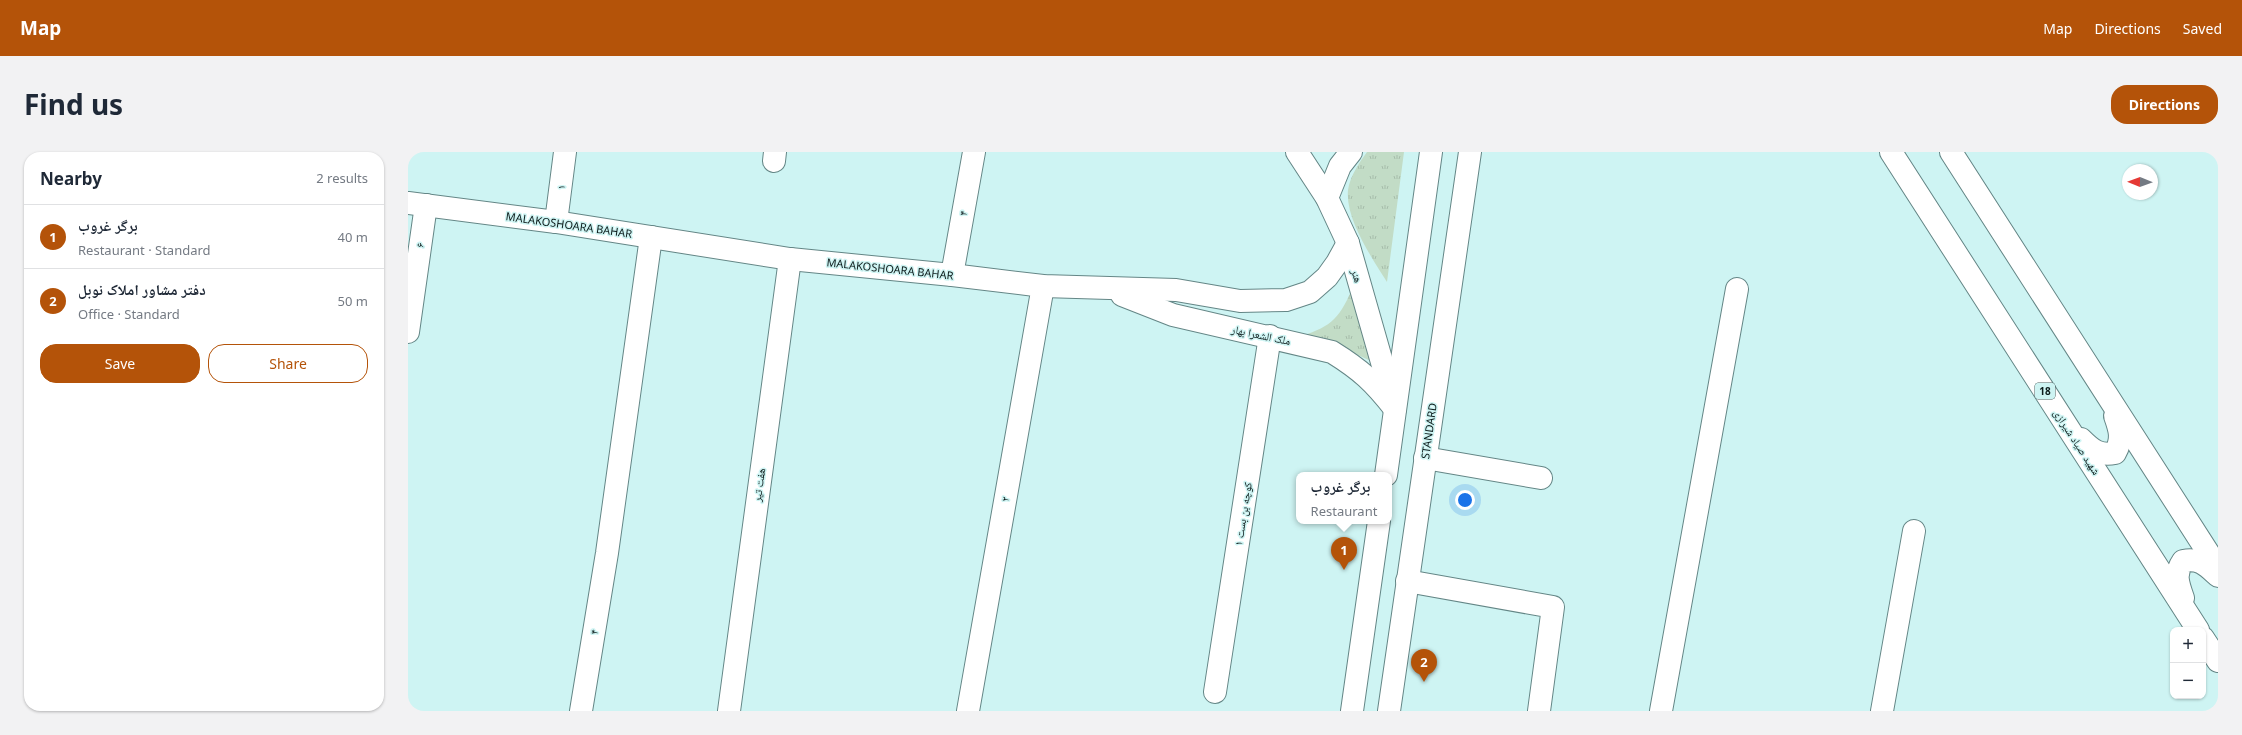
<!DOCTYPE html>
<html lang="en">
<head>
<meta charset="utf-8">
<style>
	body { margin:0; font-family:"Noto Sans","Noto Naskh Arabic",sans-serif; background:#f2f2f3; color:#1f2937 }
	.controls { position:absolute; right:12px; bottom:12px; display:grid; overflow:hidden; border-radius:8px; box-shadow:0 1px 3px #0004 }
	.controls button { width:36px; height:36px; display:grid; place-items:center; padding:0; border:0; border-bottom:1px solid #e0e1e3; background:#fff; color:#1f2937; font:20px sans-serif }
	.compass { position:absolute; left:1714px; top:12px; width:36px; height:36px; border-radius:50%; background:#fff; box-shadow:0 1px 3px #0004; rotate:271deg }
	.you { position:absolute; left:1057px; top:348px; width:14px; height:14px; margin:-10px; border:3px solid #fff; border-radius:50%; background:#1a73e8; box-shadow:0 0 0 6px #1a73e833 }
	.badge { display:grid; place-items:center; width:26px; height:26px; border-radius:50%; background:#b45309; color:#fff; font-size:13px; font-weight:700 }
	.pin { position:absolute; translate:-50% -33px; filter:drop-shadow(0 1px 2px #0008) }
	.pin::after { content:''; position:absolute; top:21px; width:14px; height:12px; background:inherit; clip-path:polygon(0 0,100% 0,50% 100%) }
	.popup { position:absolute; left:888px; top:320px; width:96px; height:52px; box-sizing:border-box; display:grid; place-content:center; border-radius:8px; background:#fff; filter:drop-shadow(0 1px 3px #0005); font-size:13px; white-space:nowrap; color:#747a83 }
	.popup b { font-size:15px; color:#1f2937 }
	.popup::after { content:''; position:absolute; left:50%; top:100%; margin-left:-8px; border:8px solid transparent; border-top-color:#fff }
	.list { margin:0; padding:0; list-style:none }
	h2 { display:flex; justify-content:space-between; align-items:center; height:52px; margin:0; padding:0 16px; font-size:17px }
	h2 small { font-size:13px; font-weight:400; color:#747a83 }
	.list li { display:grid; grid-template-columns:26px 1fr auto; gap:12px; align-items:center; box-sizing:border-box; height:64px; padding:0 16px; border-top:1px solid #e0e1e3 }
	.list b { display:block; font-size:15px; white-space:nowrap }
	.list p { margin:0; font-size:13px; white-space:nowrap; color:#747a83 }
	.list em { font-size:13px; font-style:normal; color:#747a83 }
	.actions { display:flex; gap:8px; padding:12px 16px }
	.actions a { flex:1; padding:9px 0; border:1px solid #b45309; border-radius:16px; text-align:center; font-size:14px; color:#b45309 }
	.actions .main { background:#b45309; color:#fff }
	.map { position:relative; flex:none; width:1810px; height:559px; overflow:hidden; border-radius:16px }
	header { display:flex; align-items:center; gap:24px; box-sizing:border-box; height:56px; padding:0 20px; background:#b45309; color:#fff }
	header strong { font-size:19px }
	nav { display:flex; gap:22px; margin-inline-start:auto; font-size:14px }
	.intro { display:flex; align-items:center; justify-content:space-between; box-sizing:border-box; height:96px; padding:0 24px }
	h1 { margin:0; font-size:28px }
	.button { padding:10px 18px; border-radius:16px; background:#b45309; color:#fff; font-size:14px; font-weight:700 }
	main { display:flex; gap:24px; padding:0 24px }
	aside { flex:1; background:#fff; border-radius:16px; box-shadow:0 1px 3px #0004 }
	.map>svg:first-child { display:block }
	.grass { fill:url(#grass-tufts) }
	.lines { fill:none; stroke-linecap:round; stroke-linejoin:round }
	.street-casing { stroke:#648686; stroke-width:24 }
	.secondary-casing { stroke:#648686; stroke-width:24 }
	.highway-casing { stroke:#648686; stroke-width:24 }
	.street { stroke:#fff; stroke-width:22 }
	.secondary { stroke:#fff; stroke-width:22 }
	.highway { stroke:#fff; stroke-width:22 }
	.labels { text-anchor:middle; stroke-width:3; stroke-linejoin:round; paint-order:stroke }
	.shield { fill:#cef4f3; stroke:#475c5c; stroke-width:1 }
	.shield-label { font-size:10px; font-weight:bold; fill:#0d1b1b }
	.street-label { font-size:11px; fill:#0d1b1b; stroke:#cef4f3 }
</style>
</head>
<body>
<header>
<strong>Map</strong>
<nav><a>Map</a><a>Directions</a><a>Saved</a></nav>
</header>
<div class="intro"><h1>Find us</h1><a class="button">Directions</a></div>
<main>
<aside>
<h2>Nearby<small>2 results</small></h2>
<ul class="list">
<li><span class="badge">1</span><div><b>برگر غروب</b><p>Restaurant · Standard</p></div><em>40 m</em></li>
<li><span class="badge">2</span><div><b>دفتر مشاور املاک نوبل</b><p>Office · Standard</p></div><em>50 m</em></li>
</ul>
<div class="actions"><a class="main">Save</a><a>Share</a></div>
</aside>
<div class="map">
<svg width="1810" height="559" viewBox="0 0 1810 559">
	<defs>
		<pattern id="grass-tufts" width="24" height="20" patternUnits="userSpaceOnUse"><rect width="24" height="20" fill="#c2dcc6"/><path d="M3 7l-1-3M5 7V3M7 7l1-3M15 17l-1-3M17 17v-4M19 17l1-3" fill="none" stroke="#a6bcaa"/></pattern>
	</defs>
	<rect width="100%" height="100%" fill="#cef4f3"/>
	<g class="grass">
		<path d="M959,0H996L979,130C964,106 937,67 940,38C942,24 951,11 959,0Z"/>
		<path d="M944,137L969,212L933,195L888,186C921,175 930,170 944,137Z"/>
	</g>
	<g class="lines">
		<defs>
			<g id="street">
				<polyline points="366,9 367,0"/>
				<polyline points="148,70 157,0"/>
				<polyline points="544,123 566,0"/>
				<polyline points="0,180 18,53"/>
				<polyline points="1017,306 1133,326"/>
				<polyline points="999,429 1145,455 1131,559"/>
				<polyline points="807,540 862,184"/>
				<polyline points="173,559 199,401 243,85"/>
				<polyline points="560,559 635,134"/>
				<polyline points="1253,559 1329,137"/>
				<polyline points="1474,559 1506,379"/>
			</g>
			<g id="secondary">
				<polyline points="889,0 919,46 940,91 985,249"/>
				<polyline points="919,46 932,14 943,0"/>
				<polyline points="0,51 148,70 382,107 544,123 635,134 768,138 832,149 878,148 902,140 919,125 929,111 940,91"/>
				<path d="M714,143L765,163L924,200C953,218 966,230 987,257"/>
				<polyline points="978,323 1023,0"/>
				<polyline points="321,559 382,107"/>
				<polyline points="944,559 971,369"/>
				<polyline points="981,559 1062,0"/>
			</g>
			<g id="highway">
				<polyline points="1483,0 1790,478"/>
				<polyline points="1543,0 1810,416"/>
				<path d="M1673,287C1684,298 1691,304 1707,301C1715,287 1712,278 1707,264"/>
				<path d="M1775,446C1770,432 1766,422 1775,409C1792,406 1798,413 1810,424"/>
				<polyline points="1795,486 1810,509"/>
			</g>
		</defs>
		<use href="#street" class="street-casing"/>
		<use href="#secondary" class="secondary-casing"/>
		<use href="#highway" class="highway-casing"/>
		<use href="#street" class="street"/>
		<use href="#secondary" class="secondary"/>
		<use href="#highway" class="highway"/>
	</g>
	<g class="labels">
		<rect class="shield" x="1627" y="231" width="20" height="16" rx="3"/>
		<g class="shield-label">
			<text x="1637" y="243">18</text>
		</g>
		<g class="street-label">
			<text transform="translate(153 35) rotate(-83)" y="4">۱</text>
			<text transform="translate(555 61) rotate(-80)" y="4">۴</text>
			<text transform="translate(161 73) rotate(8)" y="4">MALAKOSHOARA BAHAR</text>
			<text transform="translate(12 93) rotate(-82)" y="4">۶</text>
			<text transform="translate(482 117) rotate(6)" y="4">MALAKOSHOARA BAHAR</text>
			<text transform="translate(949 124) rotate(74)" y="4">هنر</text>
			<text transform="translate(853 183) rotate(12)" y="4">ملک الشعرا بهار</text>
			<text transform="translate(1021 279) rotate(-82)" y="4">STANDARD</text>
			<text transform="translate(1669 290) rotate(57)" y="4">شهید صیاد شیرازی</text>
			<text transform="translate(351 333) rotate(-82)" y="4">هفت تیر</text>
			<text transform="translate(597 347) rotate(-80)" y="4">۲</text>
			<text transform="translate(835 362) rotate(-81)" y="4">کوچه بن بست ۱</text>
			<text transform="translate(186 480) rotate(-81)" y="4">۴</text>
		</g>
	</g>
</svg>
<div class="controls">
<button>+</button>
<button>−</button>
</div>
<svg class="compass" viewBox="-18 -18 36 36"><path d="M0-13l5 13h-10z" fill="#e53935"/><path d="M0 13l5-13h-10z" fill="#747a83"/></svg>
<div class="you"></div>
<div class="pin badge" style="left:936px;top:418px">1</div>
<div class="popup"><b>برگر غروب</b>Restaurant</div>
<div class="pin badge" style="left:1016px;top:530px">2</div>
</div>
</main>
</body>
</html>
